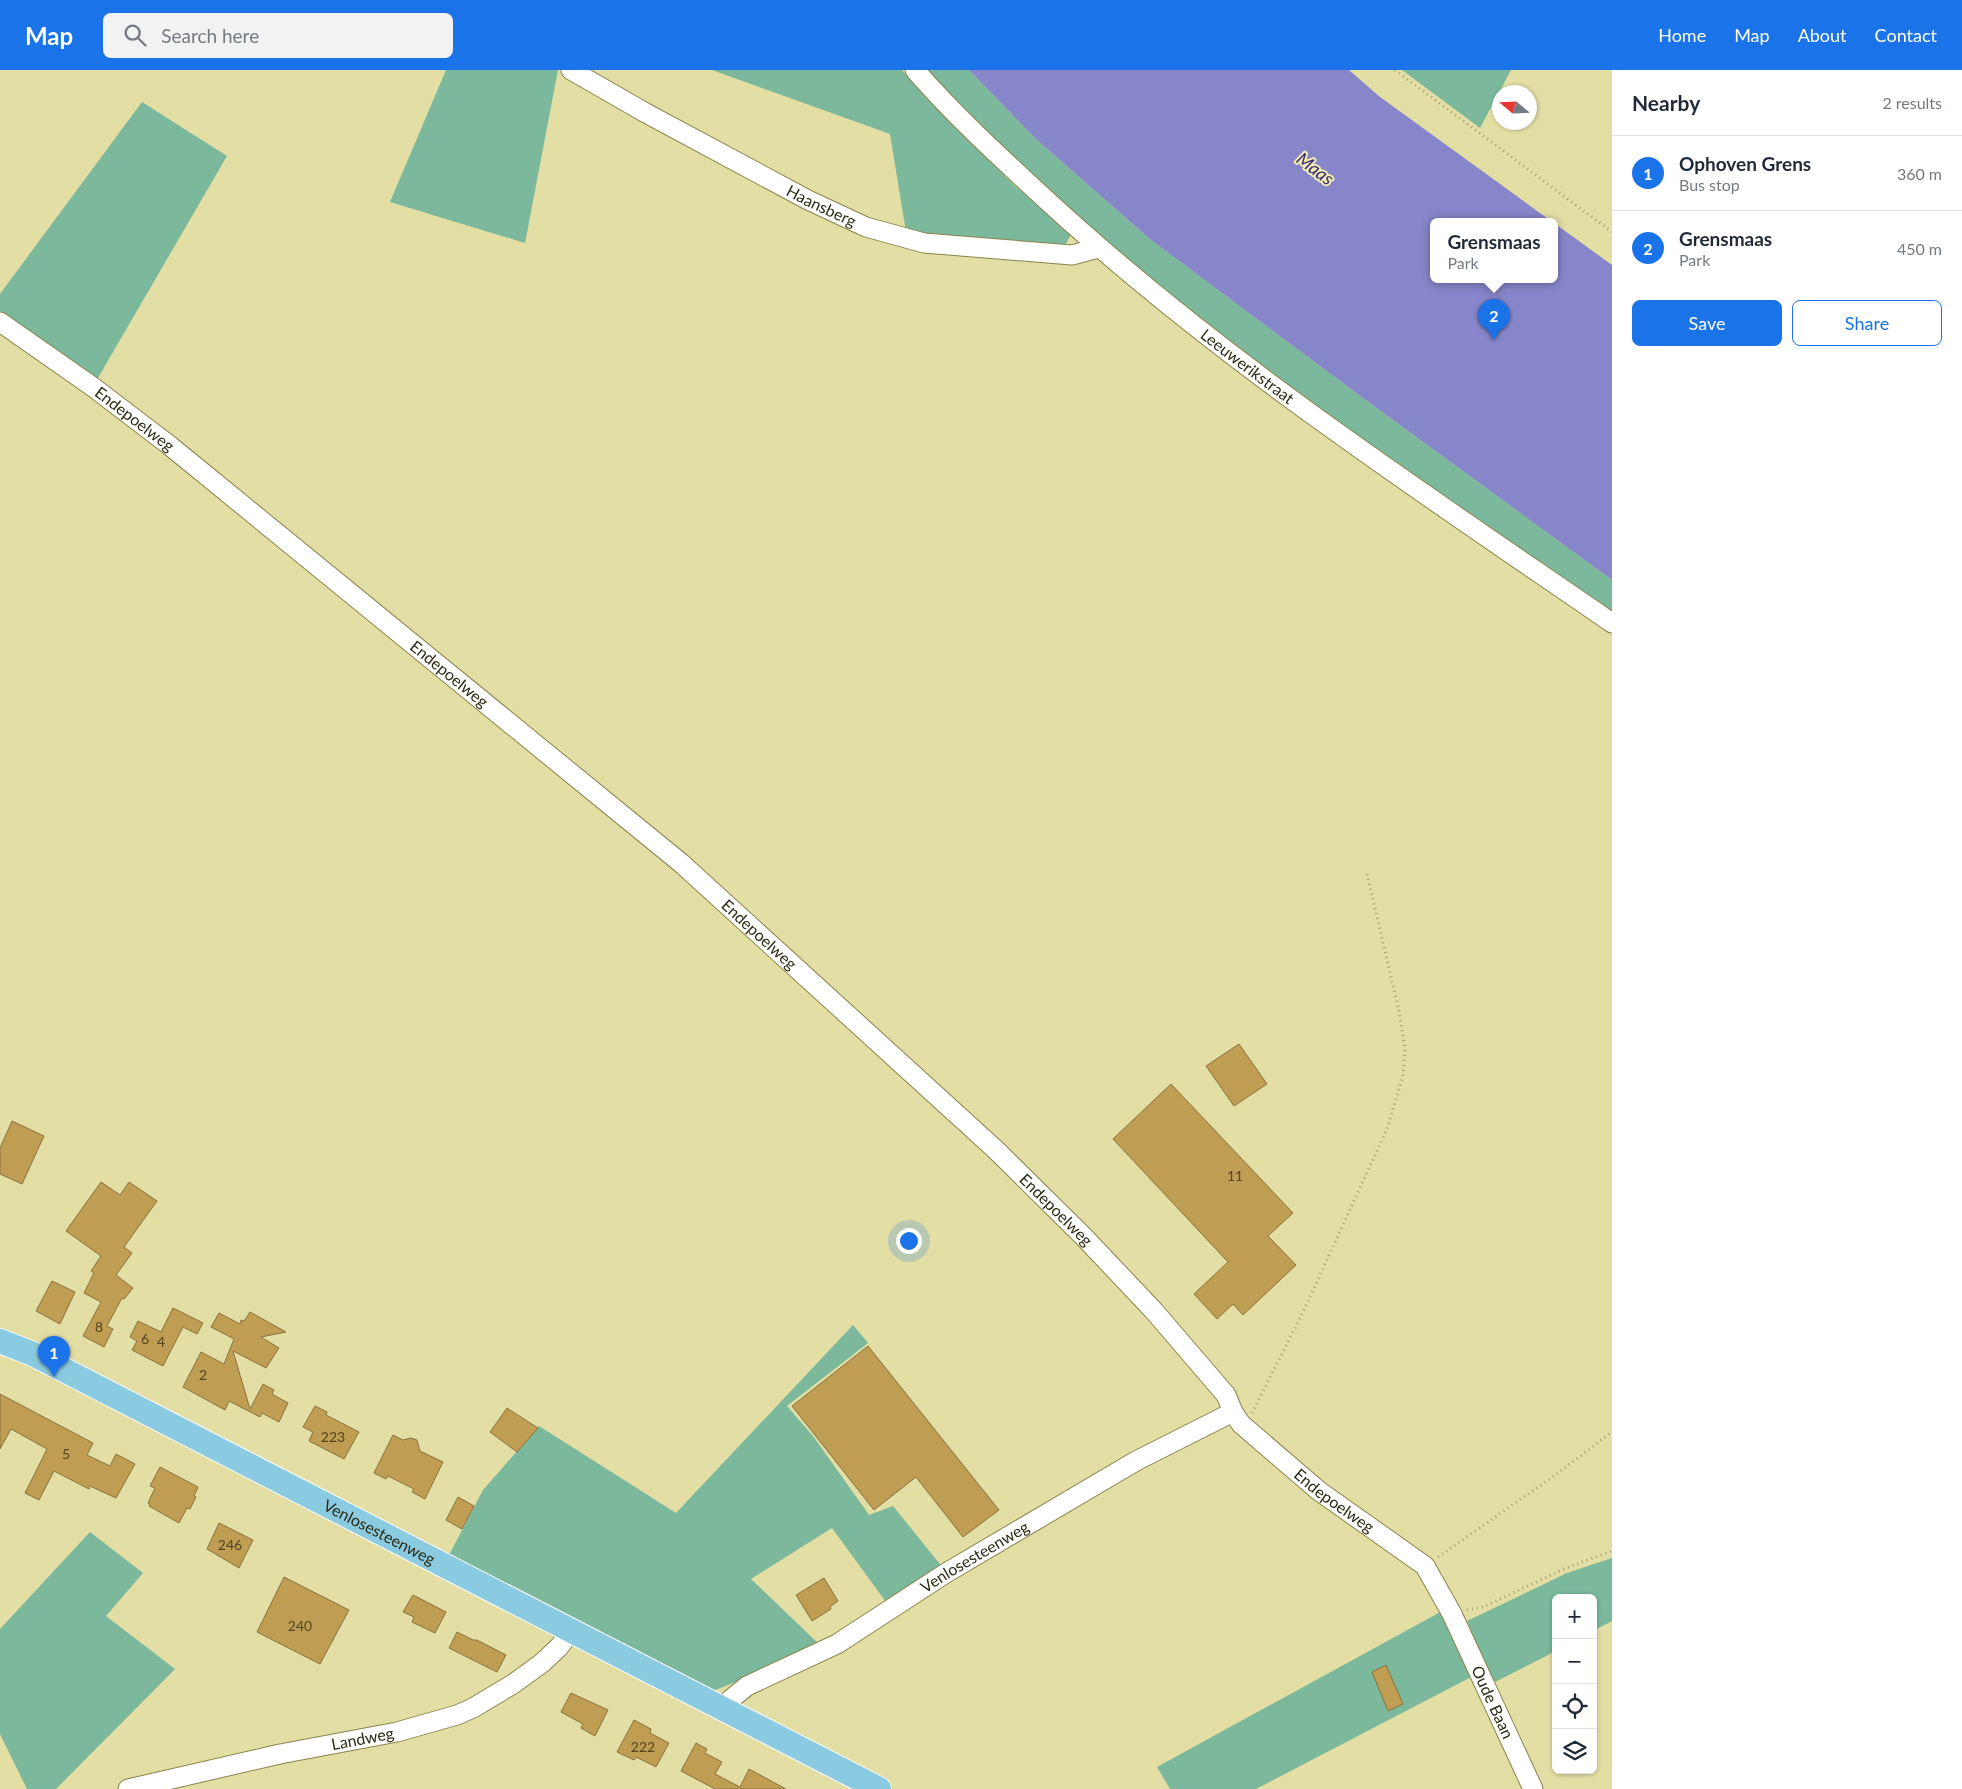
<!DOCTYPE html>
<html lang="en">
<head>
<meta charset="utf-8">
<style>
	body { margin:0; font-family:Lato,sans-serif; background:#f2f2f3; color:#1f2937 }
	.controls { position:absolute; right:15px; bottom:15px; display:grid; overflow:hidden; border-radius:8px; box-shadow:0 1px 4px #0004 }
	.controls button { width:45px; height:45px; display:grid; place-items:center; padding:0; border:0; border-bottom:1px solid #e0e1e3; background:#fff; color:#1f2937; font:25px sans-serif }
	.compass { position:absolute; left:1492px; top:15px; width:45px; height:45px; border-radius:50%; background:#fff; box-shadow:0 1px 4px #0004; rotate:289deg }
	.you { position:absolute; left:908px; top:1170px; width:18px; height:18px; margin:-12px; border:4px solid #fff; border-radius:50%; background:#1a73e8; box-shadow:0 0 0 8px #1a73e833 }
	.badge { display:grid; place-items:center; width:32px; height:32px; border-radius:50%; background:#1a73e8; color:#fff; font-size:16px; font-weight:700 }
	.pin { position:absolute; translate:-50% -41px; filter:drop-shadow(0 1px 2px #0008) }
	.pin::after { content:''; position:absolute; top:26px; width:18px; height:15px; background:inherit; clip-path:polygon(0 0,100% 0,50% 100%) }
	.popup { position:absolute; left:1430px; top:148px; width:128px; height:65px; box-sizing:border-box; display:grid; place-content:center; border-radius:8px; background:#fff; filter:drop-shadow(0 1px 4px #0005); font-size:16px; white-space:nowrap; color:#747a83 }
	.popup b { font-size:19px; color:#1f2937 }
	.popup::after { content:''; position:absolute; left:50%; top:100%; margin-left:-10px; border:10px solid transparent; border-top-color:#fff }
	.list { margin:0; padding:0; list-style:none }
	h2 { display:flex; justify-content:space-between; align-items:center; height:65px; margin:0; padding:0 20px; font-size:21px }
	h2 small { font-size:16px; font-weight:400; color:#747a83 }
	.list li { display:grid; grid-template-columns:32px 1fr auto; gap:15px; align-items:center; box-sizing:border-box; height:75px; padding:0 20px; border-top:1px solid #e0e1e3 }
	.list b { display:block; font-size:19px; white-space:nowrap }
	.list p { margin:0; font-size:16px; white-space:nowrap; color:#747a83 }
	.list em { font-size:16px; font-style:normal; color:#747a83 }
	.actions { display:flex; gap:10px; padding:15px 20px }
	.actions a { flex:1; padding:11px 0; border:1px solid #1a73e8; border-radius:8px; text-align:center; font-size:18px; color:#1a73e8 }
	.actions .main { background:#1a73e8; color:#fff }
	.icon { flex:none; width:28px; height:28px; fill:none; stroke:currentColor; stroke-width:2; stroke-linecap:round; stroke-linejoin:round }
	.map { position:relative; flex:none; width:1612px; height:1719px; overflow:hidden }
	header { display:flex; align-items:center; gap:30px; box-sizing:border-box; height:70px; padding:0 25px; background:#1a73e8; color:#fff }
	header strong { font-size:24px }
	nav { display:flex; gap:28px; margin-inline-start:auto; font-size:18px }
	.search { width:350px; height:45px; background:#f2f2f3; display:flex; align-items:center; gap:12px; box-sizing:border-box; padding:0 18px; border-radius:8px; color:#747a83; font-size:19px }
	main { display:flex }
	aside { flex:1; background:#fff }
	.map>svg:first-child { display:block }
	.green { fill:#7bb89c }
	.water { fill:#8786ca }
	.building { fill:#bf9d53; stroke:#8a723f }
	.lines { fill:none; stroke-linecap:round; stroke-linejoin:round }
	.minor-casing { stroke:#89844d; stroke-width:21 }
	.major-casing { stroke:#fff; stroke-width:26 }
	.path { stroke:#a3a072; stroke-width:3; stroke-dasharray:1 4; stroke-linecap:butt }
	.minor { stroke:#fff; stroke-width:19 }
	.major { stroke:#8bcbe1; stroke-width:24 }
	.labels { text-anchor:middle; stroke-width:4; stroke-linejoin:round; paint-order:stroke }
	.number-label { font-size:14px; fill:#514723 }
	.street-label { font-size:16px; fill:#2c2a13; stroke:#f0ebb1 }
	.water-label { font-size:18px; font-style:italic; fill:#372a7b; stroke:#f0ebb1 }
</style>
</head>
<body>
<header>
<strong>Map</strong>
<div class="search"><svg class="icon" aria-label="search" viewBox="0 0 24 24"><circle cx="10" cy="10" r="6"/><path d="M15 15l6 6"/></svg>Search here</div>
<nav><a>Home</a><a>Map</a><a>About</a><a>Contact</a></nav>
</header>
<main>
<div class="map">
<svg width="1612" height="1719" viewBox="0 0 1612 1719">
	<rect width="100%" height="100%" fill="#e2dea4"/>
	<g class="green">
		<polygon points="446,0 558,0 525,173 390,132"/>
		<polygon points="712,0 902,0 920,21 1015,116 1071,164 1064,178 906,162 890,64"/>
		<polygon points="922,0 969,0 1037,70 1151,170 1363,328 1612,510 1612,548 1389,396 1115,184"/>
		<polygon points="1402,0 1511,0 1480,58"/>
		<polygon points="142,32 227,86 95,313 0,245 0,224"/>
		<polygon points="853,1255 868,1273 787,1336 813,1366 869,1445 893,1436 943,1498 886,1532 832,1458 751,1509 822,1577 713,1621 449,1485 483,1420 539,1356 676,1443"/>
		<polygon points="90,1462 143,1503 106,1546 175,1599 56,1719 27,1719 0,1664 0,1559"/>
		<polygon points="1612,1488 1612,1551 1593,1561 1593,1528 1556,1528 1556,1581 1493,1613 1467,1551 1567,1503"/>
		<polygon points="1444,1540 1475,1605 1256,1719 1170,1719 1157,1697"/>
	</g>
	<polygon class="water" points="969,0 1349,0 1380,27 1551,151 1434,151 1434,209 1554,209 1554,153 1612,195 1612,510 1363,328 1151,170 1037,70"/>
	<g class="building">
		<polygon points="1239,974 1267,1014 1234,1036 1206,996"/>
		<polygon points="1171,1014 1293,1143 1268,1166 1296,1195 1243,1245 1233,1234 1217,1249 1194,1224 1228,1192 1113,1069"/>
		<polygon points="12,1051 44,1066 22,1114 0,1104 0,1078"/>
		<polygon points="101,1112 120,1125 129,1112 157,1131 124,1177 132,1183 116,1205 133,1218 124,1229 122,1228 107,1256 113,1259 104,1277 83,1266 101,1232 84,1223 94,1203 91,1201 101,1186 66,1161"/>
		<polygon points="52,1211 75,1222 60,1254 36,1241"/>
		<polygon points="173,1238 203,1253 197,1264 183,1257 163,1296 132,1280 137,1271 130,1267 138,1251 161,1262"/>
		<polygon points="250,1242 286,1262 261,1267 279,1278 266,1298 233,1281 250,1339 263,1314 274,1320 272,1324 288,1333 279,1352 262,1343 260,1347 229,1331 225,1340 183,1317 201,1282 224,1294 234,1269 211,1257 219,1243 240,1254 241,1250 244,1251"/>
		<polygon points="868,1276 999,1440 963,1467 916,1407 874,1440 792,1336"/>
		<polygon points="0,1324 93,1373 87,1385 110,1396 116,1384 135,1394 116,1428 90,1416 89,1419 54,1401 39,1430 25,1423 47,1379 11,1359 0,1379"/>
		<polygon points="315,1336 327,1342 326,1345 359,1362 344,1389 309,1371 313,1362 303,1357"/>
		<polygon points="507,1338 538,1358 517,1382 490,1362"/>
		<polygon points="393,1365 403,1370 411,1368 417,1370 420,1381 443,1392 425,1429 412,1422 414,1419 388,1406 386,1409 374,1403"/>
		<polygon points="160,1397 198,1417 194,1426 196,1427 190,1439 187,1438 179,1453 149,1436 150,1434 148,1433 155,1418 150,1416"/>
		<polygon points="458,1427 474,1436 462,1459 446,1450"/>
		<polygon points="219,1453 253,1470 239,1498 207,1479"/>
		<polygon points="284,1507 349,1540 320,1594 257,1562"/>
		<polygon points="824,1508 838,1531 830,1537 831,1539 812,1551 796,1525"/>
		<polygon points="413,1525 446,1542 435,1563 412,1552 414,1547 403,1542"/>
		<polygon points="457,1562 473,1570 477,1570 506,1585 497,1602 449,1578"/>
		<polygon points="1386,1595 1403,1634 1388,1641 1372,1602"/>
		<polygon points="571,1623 608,1640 595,1666 581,1658 583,1654 561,1642"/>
		<polygon points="634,1650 651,1659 650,1663 669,1673 656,1697 636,1687 634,1690 617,1682"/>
		<polygon points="696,1673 707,1679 705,1683 722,1692 715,1704 740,1717 749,1699 786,1719 715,1719 681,1701"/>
	</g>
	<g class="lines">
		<defs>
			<g id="minor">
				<path id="s1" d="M571,0L644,42L808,130L866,157L924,173L1072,185L1098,178"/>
				<path id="s2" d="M915,0C954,45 999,86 1042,126C1217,288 1416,418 1612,553"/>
				<path id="s3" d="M0,252L93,317L169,375L681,793L996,1080L1084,1167L1154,1241L1226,1325L1233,1342L1241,1354L1319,1421L1425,1496L1452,1544L1533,1719"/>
				<path id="s4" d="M726,1640L731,1629L747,1616L837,1574L946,1503L1136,1391L1233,1342"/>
				<path id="s5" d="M128,1719L280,1684L397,1662L457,1645L473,1638L513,1614L542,1593L559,1577L571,1561"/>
			</g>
			<g id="major">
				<path id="s6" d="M0,1271L33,1284L879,1719"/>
			</g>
		</defs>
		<use href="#minor" class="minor-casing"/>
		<use href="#major" class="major-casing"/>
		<g class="path">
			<polyline points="1395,0 1612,162"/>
			<polyline points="1252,1343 1303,1242 1387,1059 1403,1006 1405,978 1399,941 1367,804"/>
			<polyline points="1438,1487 1554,1406 1612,1362"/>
			<polyline points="1467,1540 1483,1537 1566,1498 1612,1481"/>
		</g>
		<use href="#minor" class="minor"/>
		<use href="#major" class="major"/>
	</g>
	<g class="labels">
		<g class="number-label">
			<text x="1235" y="1111">11</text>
			<text x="99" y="1262">8</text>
			<text x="145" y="1274">6</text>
			<text x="161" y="1277">4</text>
			<text x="203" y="1310">2</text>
			<text x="333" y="1372">223</text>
			<text x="66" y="1389">5</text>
			<text x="230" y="1480">246</text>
			<text x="300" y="1561">240</text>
			<text x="643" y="1682">222</text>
		</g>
		<g class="street-label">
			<text dy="6" stroke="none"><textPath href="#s1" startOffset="285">Haansberg</textPath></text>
			<text dy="6" stroke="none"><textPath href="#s2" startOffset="446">Leeuwerikstraat</textPath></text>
			<text dy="6" stroke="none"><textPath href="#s3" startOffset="166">Endepoelweg</textPath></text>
			<text dy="6" stroke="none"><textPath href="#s3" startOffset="571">Endepoelweg</textPath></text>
			<text dy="6" stroke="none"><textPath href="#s3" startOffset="976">Endepoelweg</textPath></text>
			<text dy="6" stroke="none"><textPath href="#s3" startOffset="1381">Endepoelweg</textPath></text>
			<text dy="6" stroke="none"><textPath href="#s3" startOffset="1786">Endepoelweg</textPath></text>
			<text dy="6" stroke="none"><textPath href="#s6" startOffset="425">Venlosesteenweg</textPath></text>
			<text dy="6" stroke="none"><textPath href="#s4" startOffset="295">Venlosesteenweg</textPath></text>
			<text dy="6" stroke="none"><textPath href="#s3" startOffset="2050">Oude Baan</textPath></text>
			<text dy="6" stroke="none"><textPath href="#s5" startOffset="240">Landweg</textPath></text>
		</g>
		<g class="water-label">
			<text transform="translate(1315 99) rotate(37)" y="6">Maas</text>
		</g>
	</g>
</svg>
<div class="controls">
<button>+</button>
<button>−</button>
<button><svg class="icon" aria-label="locate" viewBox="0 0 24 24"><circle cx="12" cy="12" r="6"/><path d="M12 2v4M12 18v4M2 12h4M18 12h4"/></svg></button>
<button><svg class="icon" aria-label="layers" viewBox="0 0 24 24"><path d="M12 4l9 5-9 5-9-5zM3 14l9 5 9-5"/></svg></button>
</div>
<svg class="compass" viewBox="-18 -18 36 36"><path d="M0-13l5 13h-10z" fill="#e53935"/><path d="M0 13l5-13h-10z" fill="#747a83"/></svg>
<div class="you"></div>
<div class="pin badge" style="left:54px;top:1307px">1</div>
<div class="pin badge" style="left:1494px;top:270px">2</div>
<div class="popup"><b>Grensmaas</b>Park</div>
</div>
<aside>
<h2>Nearby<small>2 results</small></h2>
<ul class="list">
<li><span class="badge">1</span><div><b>Ophoven Grens</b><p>Bus stop</p></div><em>360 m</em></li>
<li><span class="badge">2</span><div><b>Grensmaas</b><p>Park</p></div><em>450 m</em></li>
</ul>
<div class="actions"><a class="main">Save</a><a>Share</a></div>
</aside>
</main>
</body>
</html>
